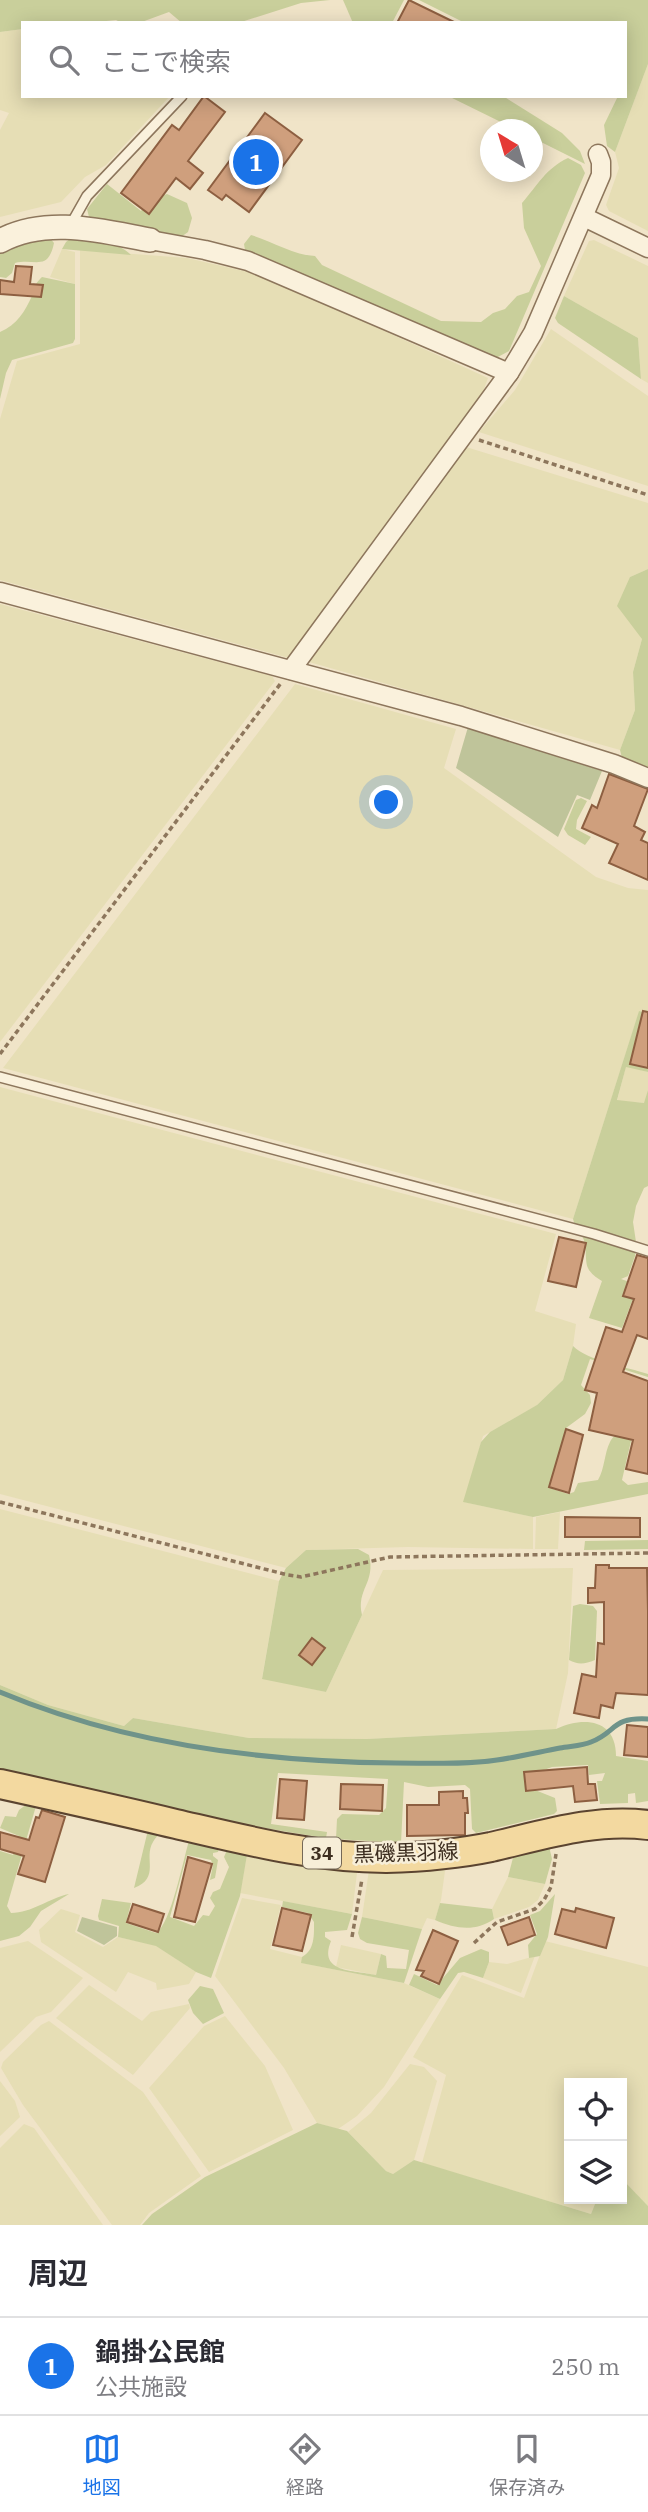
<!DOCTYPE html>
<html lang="ja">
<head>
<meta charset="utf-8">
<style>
	body { margin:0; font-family:"IBM Plex Serif","Noto Sans JP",serif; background:#f2f2f3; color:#2b2b33 }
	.controls { position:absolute; right:21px; bottom:21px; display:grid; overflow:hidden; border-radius:0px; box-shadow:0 4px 18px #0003 }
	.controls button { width:63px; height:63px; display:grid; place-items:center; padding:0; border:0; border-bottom:2px solid #e1e1e2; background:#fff; color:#2b2b33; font:35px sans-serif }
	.compass { position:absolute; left:480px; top:119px; width:63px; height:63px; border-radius:50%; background:#fff; box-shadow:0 4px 18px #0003; rotate:322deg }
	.you { position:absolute; left:387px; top:803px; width:24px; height:24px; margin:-18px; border:5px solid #fff; border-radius:50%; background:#1a73e8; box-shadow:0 0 0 10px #1a73e833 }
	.badge { display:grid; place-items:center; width:46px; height:46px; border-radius:50%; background:#1a73e8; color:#fff; font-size:23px; font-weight:700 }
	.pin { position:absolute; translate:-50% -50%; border:4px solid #fff; box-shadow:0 2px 7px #0006 }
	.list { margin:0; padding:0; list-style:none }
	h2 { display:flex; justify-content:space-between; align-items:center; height:91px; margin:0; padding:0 28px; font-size:30px }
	h2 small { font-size:23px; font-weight:400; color:#7c7c81 }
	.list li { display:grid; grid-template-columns:46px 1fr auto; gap:21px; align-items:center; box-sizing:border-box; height:98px; padding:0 28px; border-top:2px solid #e1e1e2 }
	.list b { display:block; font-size:26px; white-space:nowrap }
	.list p { margin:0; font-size:23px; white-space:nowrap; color:#7c7c81 }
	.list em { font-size:23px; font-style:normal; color:#7c7c81 }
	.icon { flex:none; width:38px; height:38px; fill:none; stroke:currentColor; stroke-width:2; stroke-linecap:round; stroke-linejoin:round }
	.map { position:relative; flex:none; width:648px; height:2225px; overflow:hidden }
	.search { position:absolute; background:#fff; box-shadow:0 4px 18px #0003; left:21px; right:21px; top:21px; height:77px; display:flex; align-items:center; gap:18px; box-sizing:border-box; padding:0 24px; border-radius:0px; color:#7c7c81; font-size:26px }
	.sheet { height:189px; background:#fff }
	nav { display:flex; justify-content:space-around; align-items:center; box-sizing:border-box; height:98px; border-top:2px solid #e1e1e2; background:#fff; font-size:19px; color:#7c7c81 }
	nav a { display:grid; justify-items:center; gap:4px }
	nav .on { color:#1a73e8 }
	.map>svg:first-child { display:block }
	.farmland { fill:#e6deb5 }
	.green { fill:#c9cf9b }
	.cemetery { fill:#bfc49a }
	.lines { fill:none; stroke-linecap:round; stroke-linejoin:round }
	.stream { stroke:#6f938a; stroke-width:5 }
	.building { fill:#cf9f7d; stroke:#8d5f41; stroke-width:2 }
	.service-casing { stroke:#8d765c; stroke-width:12 }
	.minor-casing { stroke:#8d765c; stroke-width:21 }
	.tertiary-casing { stroke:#8d765c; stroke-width:26 }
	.primary-casing { stroke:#5b4430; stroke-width:32 }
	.path { stroke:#8d765c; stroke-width:3.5; stroke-dasharray:5 3.5; stroke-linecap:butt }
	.service { stroke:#faf1dc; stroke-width:9 }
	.minor { stroke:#faf1dc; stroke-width:18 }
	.tertiary { stroke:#faf1dc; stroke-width:23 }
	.primary { stroke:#f3d9a0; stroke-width:28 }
	.labels { text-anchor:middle; stroke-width:5; stroke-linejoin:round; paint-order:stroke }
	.shield { fill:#f7eed8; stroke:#756857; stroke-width:2 }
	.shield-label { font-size:19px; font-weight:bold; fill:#3d2e20 }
	.street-label { font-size:21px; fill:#3d2e20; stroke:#f7eed8 }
</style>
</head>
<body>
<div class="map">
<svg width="648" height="2225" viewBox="0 0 648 2225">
	<rect width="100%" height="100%" fill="#f0e4c8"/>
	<g class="farmland">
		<polygon points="23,29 23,96 170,96 106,165 85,177 61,202 0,217 0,130 9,113 0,110 0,32"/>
		<polygon points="648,64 648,231 609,211 606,205 619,168 615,152"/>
		<polygon points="594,240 648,266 648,383 641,379 638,338 564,296 589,241"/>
		<polygon points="62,249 75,252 75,284 50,277"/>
		<polygon points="80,250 187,258 261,275 488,378 480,400 289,658 0,580 0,419 17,361 80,344"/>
		<polygon points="551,329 648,396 648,486 479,432 515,390"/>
		<polygon points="466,447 648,503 648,569 630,577 642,639 633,672 635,710 620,750 309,662"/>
		<polygon points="0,604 272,676 275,681 0,1042"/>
		<polygon points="295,684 456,729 444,768 596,877 628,888 648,890 648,1014 639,1012 573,1219 3,1068"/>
		<polygon points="626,1066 648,1072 648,1090 645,1103 617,1101"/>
		<polygon points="0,1087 556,1234 535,1311 576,1324 573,1346 563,1380 536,1406 483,1436 464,1502 533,1517 533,1549 408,1547 306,1550 286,1568 0,1494"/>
		<polygon points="0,1509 279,1581 262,1678 326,1692 383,1570 573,1568 568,1673 556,1729 367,1739 249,1738 133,1718 124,1726 48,1705 0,1685"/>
		<polygon points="560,1512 558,1549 535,1549 536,1517"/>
		<polygon points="247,1855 300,1864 356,1869 357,1873 352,1914 240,1893"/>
		<polygon points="437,1866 445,1871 441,1900 435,1920 427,1918 422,1929 362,1917 369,1870"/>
		<polygon points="508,1877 545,1884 538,1900 529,1907 494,1919 492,1909"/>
		<polygon points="242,1898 281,1905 270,1949 302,1957 302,1963 404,1983 440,1999 384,2087 357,2116 338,2129 317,2123 284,2068 215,1976"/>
		<polygon points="61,1909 80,1915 75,1932 103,1947 118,1937 155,1945 196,1972 189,1984 157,1990 156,1983 128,1972 116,1992 41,1942 39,1930"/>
		<polygon points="28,1941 83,1978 51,2012 36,2017 0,2052 0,1948"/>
		<polygon points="545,1941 648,1967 648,2206 622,2180 622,2083 569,2083 569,2199 597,2199 591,2214 422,2163 446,2075 413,2057 462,1975 524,1998"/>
		<polygon points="341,1945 381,1954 376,1975 336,1967"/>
		<polygon points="535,1956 521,1993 483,1978 489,1962 507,1964"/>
		<polygon points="89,1985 142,2021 151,2012 189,2004 190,2008 133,2075 56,2018"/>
		<polygon points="225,2016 265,2066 293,2130 209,2172 149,2088 204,2026"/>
		<polygon points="49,2021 143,2092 201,2176 149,2213 140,2225 112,2225 23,2105 1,2068 3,2062 41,2025"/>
		<polygon points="410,2064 424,2067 437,2081 414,2160 393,2174 386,2171 348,2132 371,2113"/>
		<polygon points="0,2081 15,2101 20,2117 0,2136"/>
		<polygon points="24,2124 34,2128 103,2225 0,2225 0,2148"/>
	</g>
	<g class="green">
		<polygon points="0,0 330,0 301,3 238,23 182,23 169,12 139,23 122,23 116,20 87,23 23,23 23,29 0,32"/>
		<polygon points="343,0 404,0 392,23 353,23"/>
		<polygon points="419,0 648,0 648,64 615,152 607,146 604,125 618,96 625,96 625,23 465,23"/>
		<polygon points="448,96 503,96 562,133 580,151 585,164 533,138 532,130 515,129"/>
		<path d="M568,158L581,165L585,173L509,351L496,358L245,250L244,244L251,235C272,241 293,255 315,256L322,265L441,321L481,322L493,313L505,309L517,296L529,292L541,266L524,228L522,203C538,185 545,169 568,158Z"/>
		<path d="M107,184L141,211C146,201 157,198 167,194L187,203L192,218L188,232L181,237L152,234L141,226L89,217L87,209Z"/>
		<path d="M49,237L54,243C48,272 35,258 15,263L12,273L6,278L0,277V250Z"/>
		<path d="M70,239C88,242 118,240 131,255L62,249L66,242Z"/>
		<path d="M42,277L75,284V339L73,343L12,360L6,373L0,399V332C17,325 25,311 32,296C36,286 33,286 42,277Z"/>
		<polygon points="564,296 638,338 641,379 558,323 555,318"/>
		<polygon points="648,569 648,772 630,765 622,758 620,750 635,710 633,672 642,639 617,606 630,577"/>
		<polygon points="581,798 587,801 577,820 576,829 591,837 585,845 568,835 564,829 576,800"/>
		<path d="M639,1011L648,1014L639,1025L630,1063L648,1068V1072L626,1067L617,1100L644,1103L648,1090V1186L644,1188L636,1206L633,1222L636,1242L635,1256L628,1276L621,1279L638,1285L622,1328L589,1318L602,1281C580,1268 589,1261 584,1240C581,1233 575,1227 573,1219Z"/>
		<path d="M573,1346C588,1361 627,1367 648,1374V1377L590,1359L581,1385L590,1395L591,1403L585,1414L566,1428L552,1483L553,1489L568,1494L574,1492L578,1483L598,1480C605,1468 604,1454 610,1442C615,1431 637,1424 648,1419L631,1441L622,1480L628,1485L648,1482V1494L533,1517L463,1502L481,1442L490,1432L537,1405L563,1380Z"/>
		<polygon points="648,1540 648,1549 584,1550 585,1541"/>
		<path d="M358,1549L369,1555C376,1583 356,1589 362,1615L326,1692L262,1679L279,1581L286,1568L306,1550Z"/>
		<path d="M580,1604L593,1606L597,1611L595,1660C585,1664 578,1665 569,1660L573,1606Z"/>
		<path d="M0,1685L48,1705L124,1726L133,1718L249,1738L367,1739L556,1729C584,1716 616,1719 616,1756L648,1761V1801L636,1803L635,1793L628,1794V1803L600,1804L597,1781H602L605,1773L589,1775L588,1765L552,1767L528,1776L530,1788L555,1798L557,1811L554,1814L476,1833L472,1829L470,1789L465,1785L428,1787L404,1782L401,1843L336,1839L337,1819L342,1814L379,1815L386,1808L388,1779L278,1773L271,1824L327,1832L326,1838C216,1822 108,1795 0,1769Z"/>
		<path d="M27,1804L36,1806L7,1906L11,1913C32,1913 49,1898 69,1894L41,1911L30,1927L19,1936L0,1941V1851L13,1855L19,1836L0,1828L5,1816L16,1817L19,1810Z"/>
		<path d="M148,1830L160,1832C158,1836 155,1838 153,1842C143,1858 161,1878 134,1888Z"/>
		<path d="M189,1841L219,1848L218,1852L213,1853V1856L218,1860L215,1878L210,1880L213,1865L211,1860L187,1855L170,1917L194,1926L203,1915L209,1916L215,1906L210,1898L213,1892L220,1889L229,1867L224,1857L227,1850L247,1855L240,1896L211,1978L196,1972L156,1946L118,1937L119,1926L99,1920L98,1916L102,1899L131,1903L126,1923L156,1933C171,1924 183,1860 189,1841Z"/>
		<polygon points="549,1846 552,1859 545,1884 508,1877 515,1850"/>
		<polygon points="555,1894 548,1937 540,1956 529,1958 528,1945 537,1934 530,1915 540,1911"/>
		<path d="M283,1901L352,1914L347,1930L325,1932V1937L331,1941C318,1973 353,1970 376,1975L381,1954L386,1956L387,1968L406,1969L409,1950L367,1943L360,1939L358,1933L362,1917L422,1929L404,1983L301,1963L302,1957C315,1950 314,1935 314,1922L308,1913L282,1907Z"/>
		<path d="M440,1903L492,1909L494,1919C475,1932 456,1929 435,1920Z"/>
		<polygon points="481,1949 489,1952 489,1962 483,1978 464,1972 458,1973 440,1999 409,1985 414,1974 437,1985 460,1958"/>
		<polygon points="200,1986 213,1989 224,2013 203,2024 193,2013 188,2000"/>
		<polygon points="317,2123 347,2131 386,2171 393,2174 414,2160 591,2214 597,2199 622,2199 623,2180 648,2206 648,2225 142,2225 152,2214 205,2177"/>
	</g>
	<g class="cemetery">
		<polygon points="468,727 602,771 590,800 577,795 558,837 456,768"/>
		<polygon points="82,1917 117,1927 117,1936 104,1945 77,1931"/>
	</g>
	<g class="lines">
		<path class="stream" d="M0,1692C124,1744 262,1762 396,1763C429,1763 464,1765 497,1760C518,1757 539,1752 560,1748C570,1746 582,1746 591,1742C617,1732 611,1717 648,1719"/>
	</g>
	<g class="building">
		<polygon points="409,0 456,23 397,23"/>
		<polygon points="204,96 225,112 188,161 203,173 190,189 176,178 149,214 121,193 172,125 179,130"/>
		<polygon points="265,113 302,140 249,212 226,195 222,200 208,190"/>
		<polygon points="16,266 32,267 30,284 43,285 41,297 0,294 0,280 14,282"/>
		<polygon points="609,774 648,789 634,826 645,832 641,840 648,843 648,880 609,863 618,844 582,828 592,805 597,808"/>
		<polygon points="643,1011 648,1012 648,1068 630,1064"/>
		<polygon points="559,1237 586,1243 576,1287 548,1281"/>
		<polygon points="637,1255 648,1258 648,1339 637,1335 623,1372 648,1381 648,1474 626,1469 633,1440 589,1430 597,1393 585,1390 606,1327 622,1332 634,1299 623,1296"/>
		<polygon points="566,1429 583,1435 569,1493 549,1487"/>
		<polygon points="565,1517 640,1518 640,1537 565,1537"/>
		<polygon points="596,1565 609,1565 609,1568 647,1568 648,1611 648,1695 616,1693 613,1708 601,1705 599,1718 574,1713 582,1674 596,1677 598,1643 604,1644 604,1602 588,1603 588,1588 595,1588"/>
		<polygon points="312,1638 325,1648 312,1665 299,1655"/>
		<polygon points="627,1725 648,1727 648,1757 624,1755"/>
		<polygon points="587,1767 588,1784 595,1784 597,1800 575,1802 573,1786 526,1791 524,1772"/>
		<polygon points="280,1779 307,1781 304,1820 277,1818"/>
		<polygon points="341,1784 383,1785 382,1811 340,1809"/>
		<polygon points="463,1791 463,1798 467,1798 468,1813 465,1813 465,1835 407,1836 407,1805 439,1805 439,1792"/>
		<polygon points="42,1810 65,1817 45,1882 18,1874 24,1856 0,1849 0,1832 29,1840 36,1817 39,1818"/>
		<polygon points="188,1857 212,1864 195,1922 174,1917"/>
		<polygon points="133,1904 164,1914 158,1932 127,1922"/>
		<polygon points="282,1908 311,1915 302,1951 273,1945"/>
		<polygon points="576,1908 614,1918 606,1948 555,1934 562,1909 575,1912"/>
		<polygon points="529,1917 535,1935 508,1945 501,1927"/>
		<polygon points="433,1930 458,1941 439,1984 421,1976 424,1971 416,1970"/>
	</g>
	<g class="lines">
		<defs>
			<g id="service">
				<polyline points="70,226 87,196 182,96"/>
				<polyline points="0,1077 594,1234 648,1251"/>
			</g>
			<g id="minor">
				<polyline points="584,217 648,248"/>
				<polyline points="150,240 205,250 248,261 509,373"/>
				<polyline points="0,592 461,716 614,764 648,778"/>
				<polyline points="291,670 509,373 533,333 601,175 601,162 598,154"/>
			</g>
			<path id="tertiary" d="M0,241C47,216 101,231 150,240"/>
			<path id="primary" d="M0,1784C59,1797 118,1810 176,1824C245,1840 314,1858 386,1858C421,1857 457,1854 491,1847C543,1835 595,1818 648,1825"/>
		</defs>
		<use href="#service" class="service-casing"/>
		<use href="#minor" class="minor-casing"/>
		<use href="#tertiary" class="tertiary-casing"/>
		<use href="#primary" class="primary-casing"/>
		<g class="path">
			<polyline points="479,440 648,495"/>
			<polyline points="0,1054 281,683"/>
			<polyline points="0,1502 288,1575 301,1577 390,1557 648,1553"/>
			<polyline points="352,1937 362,1879"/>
			<polyline points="474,1943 497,1922 535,1909 544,1900 551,1887 556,1854"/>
		</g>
		<use href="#service" class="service"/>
		<use href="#minor" class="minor"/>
		<use href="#tertiary" class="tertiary"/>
		<use href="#primary" class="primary"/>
	</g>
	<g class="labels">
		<rect class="shield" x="303" y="1837.5" width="38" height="31" rx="5"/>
		<g class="shield-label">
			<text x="322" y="1860">34</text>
		</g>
		<g class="street-label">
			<text transform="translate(406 1853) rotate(-2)" y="7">黒磯黒羽線</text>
		</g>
	</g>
</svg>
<div class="controls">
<button><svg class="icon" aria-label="locate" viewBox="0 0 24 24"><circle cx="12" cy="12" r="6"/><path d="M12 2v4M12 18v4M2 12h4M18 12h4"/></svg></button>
<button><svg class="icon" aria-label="layers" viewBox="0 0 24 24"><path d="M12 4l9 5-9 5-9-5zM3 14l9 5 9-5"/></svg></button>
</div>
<svg class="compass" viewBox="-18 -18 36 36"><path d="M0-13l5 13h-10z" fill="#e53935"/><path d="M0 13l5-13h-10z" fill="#7c7c81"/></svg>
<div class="you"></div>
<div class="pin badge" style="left:256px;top:162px">1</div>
<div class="search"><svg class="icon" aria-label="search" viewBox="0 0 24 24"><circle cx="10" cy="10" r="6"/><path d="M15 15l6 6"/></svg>ここで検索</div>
</div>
<section class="sheet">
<h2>周辺<small></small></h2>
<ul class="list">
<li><span class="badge">1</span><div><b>鍋掛公民館</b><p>公共施設</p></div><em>250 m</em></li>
</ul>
</section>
<nav>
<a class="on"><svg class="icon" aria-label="map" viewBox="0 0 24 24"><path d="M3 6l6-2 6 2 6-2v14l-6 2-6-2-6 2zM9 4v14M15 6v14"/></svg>地図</a>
<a><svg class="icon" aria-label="directions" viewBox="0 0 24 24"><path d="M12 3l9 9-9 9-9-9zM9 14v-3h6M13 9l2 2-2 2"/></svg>経路</a>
<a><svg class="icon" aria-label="saved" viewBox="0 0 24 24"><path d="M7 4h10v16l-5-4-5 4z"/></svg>保存済み</a>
</nav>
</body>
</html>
